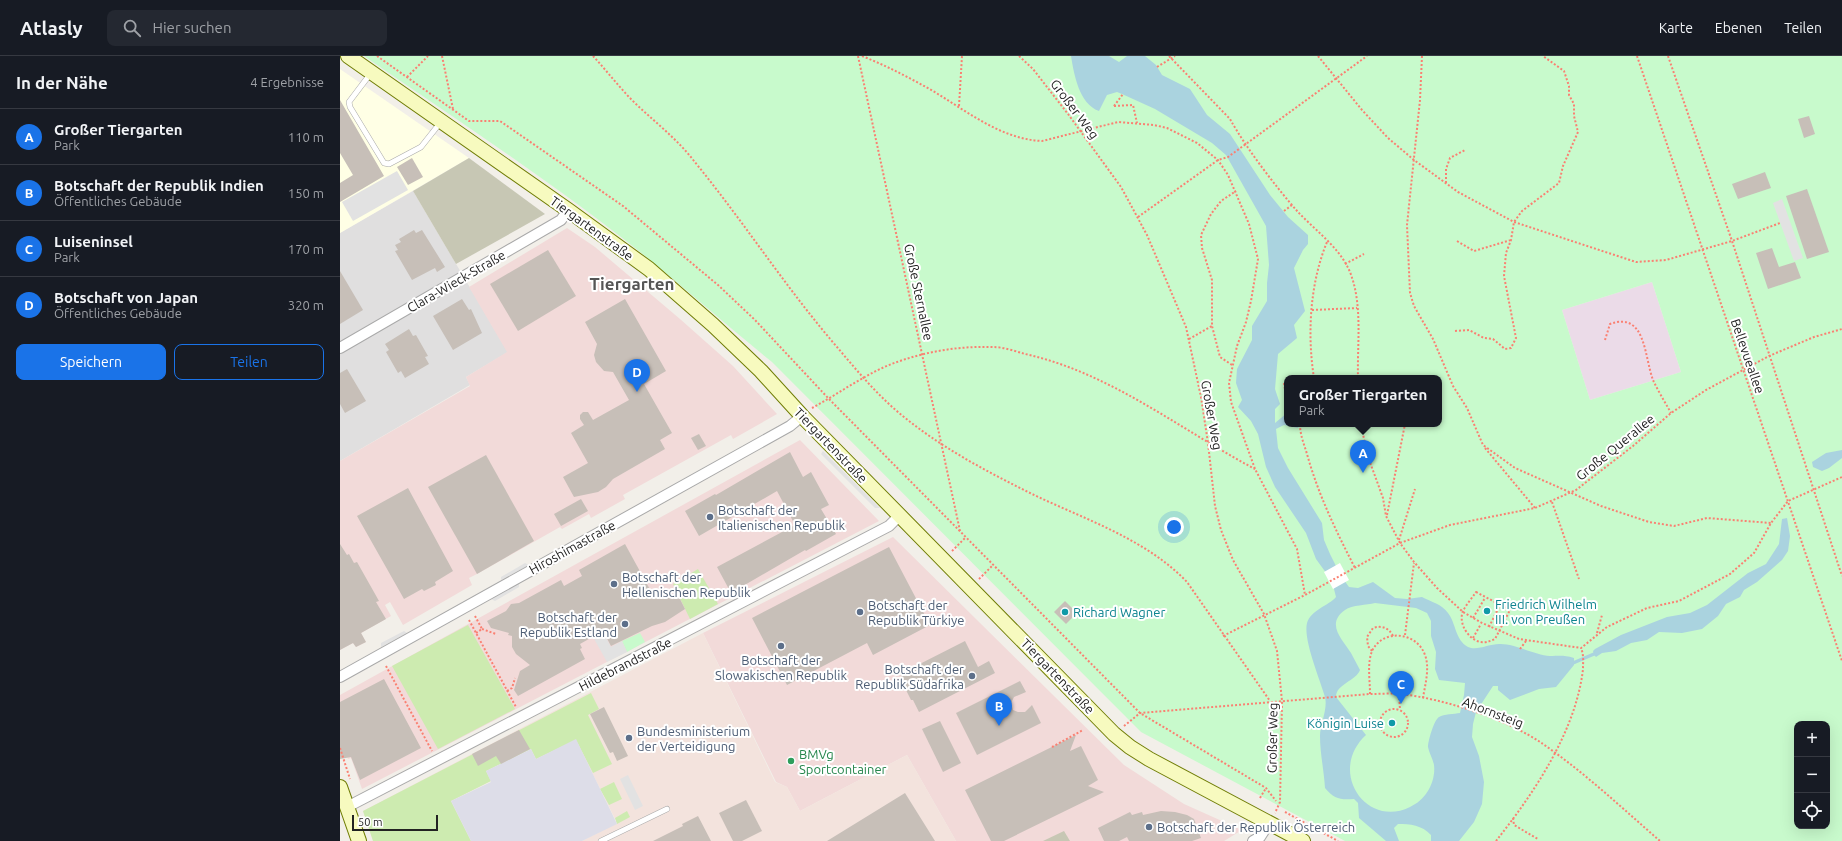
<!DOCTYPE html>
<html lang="de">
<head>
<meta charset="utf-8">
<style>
	body { margin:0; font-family:Ubuntu,sans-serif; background:#242831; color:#f1f3f6 }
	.controls { position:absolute; right:12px; bottom:12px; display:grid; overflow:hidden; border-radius:8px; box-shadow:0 4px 16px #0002 }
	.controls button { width:36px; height:36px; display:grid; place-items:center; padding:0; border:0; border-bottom:1px solid #363941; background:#171b24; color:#f1f3f6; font:20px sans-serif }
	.scale { position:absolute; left:12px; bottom:10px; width:86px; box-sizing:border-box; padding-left:4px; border:2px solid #222; border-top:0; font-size:11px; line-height:14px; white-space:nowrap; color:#222; -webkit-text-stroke:3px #fff; paint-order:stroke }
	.you { position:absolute; left:834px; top:471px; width:14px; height:14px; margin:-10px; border:3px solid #fff; border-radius:50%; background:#1a73e8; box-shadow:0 0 0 6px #1a73e833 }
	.badge { display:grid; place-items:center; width:26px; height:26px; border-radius:50%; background:#1a73e8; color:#fff; font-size:13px; font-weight:700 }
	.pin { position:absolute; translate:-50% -33px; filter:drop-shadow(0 1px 2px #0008) }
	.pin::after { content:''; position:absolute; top:21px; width:14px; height:12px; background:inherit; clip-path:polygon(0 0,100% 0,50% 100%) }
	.popup { position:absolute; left:944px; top:319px; width:158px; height:52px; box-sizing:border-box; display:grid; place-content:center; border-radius:8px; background:#171b24; filter:drop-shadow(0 1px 3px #0005); font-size:13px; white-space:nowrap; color:#9ea1a6 }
	.popup b { font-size:15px; color:#f1f3f6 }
	.popup::after { content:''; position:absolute; left:50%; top:100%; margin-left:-8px; border:8px solid transparent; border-top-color:#171b24 }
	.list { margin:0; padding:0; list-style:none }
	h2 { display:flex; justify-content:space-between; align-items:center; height:52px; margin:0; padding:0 16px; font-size:17px }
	h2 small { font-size:13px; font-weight:400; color:#9ea1a6 }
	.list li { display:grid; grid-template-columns:26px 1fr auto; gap:12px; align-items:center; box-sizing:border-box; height:56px; padding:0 16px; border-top:1px solid #363941 }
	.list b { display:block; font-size:15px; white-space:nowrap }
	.list p { margin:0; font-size:13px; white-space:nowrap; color:#9ea1a6 }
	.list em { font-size:13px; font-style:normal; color:#9ea1a6 }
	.actions { display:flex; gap:8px; padding:12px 16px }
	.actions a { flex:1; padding:9px 0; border:1px solid #1a73e8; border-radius:8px; text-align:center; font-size:14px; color:#1a73e8 }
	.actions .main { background:#1a73e8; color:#fff }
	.icon { flex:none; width:22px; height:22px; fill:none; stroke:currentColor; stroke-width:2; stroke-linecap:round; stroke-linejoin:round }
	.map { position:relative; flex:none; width:1502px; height:785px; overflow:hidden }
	header { display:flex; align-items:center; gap:24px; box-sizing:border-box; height:56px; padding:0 20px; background:#171b24; border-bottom:1px solid #363941 }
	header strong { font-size:19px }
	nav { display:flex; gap:22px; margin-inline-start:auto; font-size:14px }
	.search { width:280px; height:36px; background:#242831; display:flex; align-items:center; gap:10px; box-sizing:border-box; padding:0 14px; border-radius:8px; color:#9ea1a6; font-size:15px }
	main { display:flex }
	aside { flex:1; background:#171b24 }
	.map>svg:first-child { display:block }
	.residential { fill:#e0dfdf }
	.commercial { fill:#f2dad9 }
	.industrial { fill:#ebdbe8 }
	.education { fill:#ffffe5 }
	.military { fill:#f3e3dd }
	.construction { fill:#c7c7b4 }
	.grass { fill:#cdebb0 }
	.park { fill:#c8facc; fill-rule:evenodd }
	.parking { fill:#e2e2e2 }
	.plaza { fill:#dddde8 }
	.water { fill:#aad3df; fill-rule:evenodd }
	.pier { fill:#fff }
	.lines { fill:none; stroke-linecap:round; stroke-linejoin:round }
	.stream { stroke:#aad3df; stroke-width:3.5 }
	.building { fill:#c7bfb8 }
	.lane-casing { stroke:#a9a9a9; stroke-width:6 }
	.street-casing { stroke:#a9a9a9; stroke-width:12 }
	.secondary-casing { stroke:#707d05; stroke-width:16 }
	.path { stroke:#fa8072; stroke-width:2; stroke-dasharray:2 2; stroke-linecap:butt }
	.lane { stroke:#fff; stroke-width:5 }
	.street { stroke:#fff; stroke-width:10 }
	.secondary { stroke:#f7fabf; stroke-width:14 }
	.service-dot { fill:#5c6f8a; stroke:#fff; stroke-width:1.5 }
	.culture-dot { fill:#0f9aa8; stroke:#fff; stroke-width:1.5 }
	.leisure-dot { fill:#2e9e5b; stroke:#fff; stroke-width:1.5 }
	.labels { text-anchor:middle; stroke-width:4; stroke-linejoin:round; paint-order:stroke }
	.street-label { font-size:13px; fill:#222; stroke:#fff }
	.service-label { font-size:13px; fill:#4e5e75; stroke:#fff; text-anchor:start }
	.culture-label { font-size:13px; fill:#0d838f; stroke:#fff; text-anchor:start }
	.leisure-label { font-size:13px; fill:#27864d; stroke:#fff; text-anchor:start }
	.district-label { font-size:17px; font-weight:bold; fill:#555; stroke:#fff }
</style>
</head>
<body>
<header>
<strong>Atlasly</strong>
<div class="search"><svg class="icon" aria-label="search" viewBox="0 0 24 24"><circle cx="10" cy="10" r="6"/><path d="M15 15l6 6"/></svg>Hier suchen</div>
<nav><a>Karte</a><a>Ebenen</a><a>Teilen</a></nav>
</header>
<main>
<aside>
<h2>In der Nähe<small>4 Ergebnisse</small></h2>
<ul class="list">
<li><span class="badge">A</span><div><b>Großer Tiergarten</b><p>Park</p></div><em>110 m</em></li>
<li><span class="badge">B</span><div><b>Botschaft der Republik Indien</b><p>Öffentliches Gebäude</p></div><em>150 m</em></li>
<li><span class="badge">C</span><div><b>Luiseninsel</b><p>Park</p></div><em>170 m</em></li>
<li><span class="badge">D</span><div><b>Botschaft von Japan</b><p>Öffentliches Gebäude</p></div><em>320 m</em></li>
</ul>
<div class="actions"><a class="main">Speichern</a><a>Teilen</a></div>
</aside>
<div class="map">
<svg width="1502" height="785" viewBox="0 0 1502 785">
	<rect width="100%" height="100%" fill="#f2efe9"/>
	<polygon class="residential" points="73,135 168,296 126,321 130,329 0,405 0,177"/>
	<g class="commercial">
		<polygon points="227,172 255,191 340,263 393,310 437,358 393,383 391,379 283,439 285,443 251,462 249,458 222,473 220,471 137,518 129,522 132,529 63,569 50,546 45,549 51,560 21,577 26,586 16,591 13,587 0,594 0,405 130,330 126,321 167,296 129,231"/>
		<polygon points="460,384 539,465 22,733 11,702 8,703 0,685 0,639"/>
		<polygon points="553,481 784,709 844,748 902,774 884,785 616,785 567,699 460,755 447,731 436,726 363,577"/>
	</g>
	<polygon class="industrial" points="1312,226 1341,316 1250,344 1222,254"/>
	<polygon class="education" points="0,13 129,102 0,177"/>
	<polygon class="military" points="363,577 435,726 447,731 460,755 567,699 616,785 242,785 277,767 236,684 196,703 191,693 146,715 151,725 111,745 131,785 33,785 23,755"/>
	<g class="construction">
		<polygon points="129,102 205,158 116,208 73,135"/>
		<polygon points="724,775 730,785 703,785"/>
	</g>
	<g class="grass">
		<polygon points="358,513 378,548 350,563 333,528"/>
		<polygon points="128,569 175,653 98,693 52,610"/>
		<polygon points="251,637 259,653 248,659 272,708 253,717 236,684 196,703 191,693 146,715 151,725 111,745 131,785 33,785 23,755"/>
		<polygon points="274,726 282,743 269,749 260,733"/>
		<polygon points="287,755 290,761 277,768 275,762"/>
	</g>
	<g class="park">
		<path d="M24,0H1502V785H1005L801,676L432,306C381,265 333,221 281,181C198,117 110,59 24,0ZM1312,226L1341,316L1250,344L1222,254ZM947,322H1099V368H947ZM1457,668H1487V770H1457Z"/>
		<polygon points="300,577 305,586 287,596 282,585"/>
	</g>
	<g class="parking">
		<polygon points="57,115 68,134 13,165 2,146"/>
		<polygon points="1442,143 1463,202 1454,205 1433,147"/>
		<polygon points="483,395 540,452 535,452 481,398"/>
		<polygon points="185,507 189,509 161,524 161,521"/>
		<polygon points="179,527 179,531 155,545 151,543"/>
		<polygon points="64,575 67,577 41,591 41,587"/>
		<polygon points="263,576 271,591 282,585 287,596 267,606 253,581"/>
		<polygon points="288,719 303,750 295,754 280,723"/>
	</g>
	<polygon class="plaza" points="236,683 277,768 242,785 131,785 111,745 151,726 146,715 191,693 196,703"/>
	<g class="water">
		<path d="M731,0H769L779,6L787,0H805L816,9L822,19L850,33L867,59L890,78L930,139L948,161L968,179V188L963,194L954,212L965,255L954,269L957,282L938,298L935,333L940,348L935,353V367L947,357V368H957L958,372L944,369L936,373L938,392L948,412L982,467L984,484L990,498L1001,520L1009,531L1018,532L1033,526L1055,542L1067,543L1082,541C1091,546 1102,548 1108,557C1116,567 1115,584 1128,591C1137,595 1149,588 1159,588C1174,587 1194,599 1210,600C1220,600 1224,599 1234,602V609L1216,631L1199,633L1170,644L1158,634V630H1153L1136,656L1133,668L1132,681L1139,700L1144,726L1142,748L1134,766L1119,785H1091V779C1082,769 1070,768 1058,768L1054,772L1059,785H1046L1019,762L1018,747L1014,743C1000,744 994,743 985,732C984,715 980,697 980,680C980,668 988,653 985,641C980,623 963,584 967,567C971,554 988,550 996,541L992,525L976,503L966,477L935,431L926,411L918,378L911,365L898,351L902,344L896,327L897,313L912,284V270L927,245V227L929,209L926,170L886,99L872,87L815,53L782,38L777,36L767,39L759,55C739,48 734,18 731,0ZM1035,547L1076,552L1087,557L1091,565V580L1096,596L1095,613L1099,624L1125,627L1124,639L1120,657C1114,658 1104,658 1099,661C1094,664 1088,685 1088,691C1089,697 1093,703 1094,709C1096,726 1086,744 1070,751C1026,773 987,715 1026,679L996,641C996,628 1016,625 1020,614C1017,608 1014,603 1011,597C1003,584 985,568 1005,554C1012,549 1027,549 1035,547Z"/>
		<polygon points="1502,394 1502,402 1489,412 1482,415 1473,411 1472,406 1486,397"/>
		<polygon points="1447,462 1450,480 1448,495 1442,504 1417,526 1404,534 1400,541 1386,548 1378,560 1362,573 1342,577 1319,576 1307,584 1291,587 1276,595 1262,597 1256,601 1254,599 1253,595 1255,593 1281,579 1327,561 1350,557 1367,549 1408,517 1426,508 1439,488 1442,463"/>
	</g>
	<polygon class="pier" points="1000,507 1009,524 993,533 984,516"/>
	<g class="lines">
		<polyline class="stream" points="1233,607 1254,598"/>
	</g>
	<g class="building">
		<polygon points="0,44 44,120 0,146 0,127 13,119 0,97"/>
		<polygon points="1469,60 1475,78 1464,82 1458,63"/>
		<polygon points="72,102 83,121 68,129 57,111"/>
		<polygon points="1425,116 1431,132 1398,143 1392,128"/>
		<polygon points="1467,133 1489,196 1467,203 1446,140"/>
		<polygon points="74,174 76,177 82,174 105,211 97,216 95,212 72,224 55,195 58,194 55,189 61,186 59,183"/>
		<polygon points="1432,192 1439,211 1455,206 1461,222 1428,233 1416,197"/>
		<polygon points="208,194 236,240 178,275 150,228"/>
		<polygon points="0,215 23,254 0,268"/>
		<polygon points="122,243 129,254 131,253 142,277 113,294 93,260"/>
		<polygon points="285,243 326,315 304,328 332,377 320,384 325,393 273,423 266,431 258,436 234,441 223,421 248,407 231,377 244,369 240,363 240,359 243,356 248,356 253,364 289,344 273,316 264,315 256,306 254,299 257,288 245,266"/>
		<polygon points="69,273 73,280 76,279 88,300 85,301 89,308 65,322 61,315 58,317 46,296 49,294 45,288"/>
		<polygon points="7,313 26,345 5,357 0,348 0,317"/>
		<polygon points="359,378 366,390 358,394 351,382"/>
		<polygon points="450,396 463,421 471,416 489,449 481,453 496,478 466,495 465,494 391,537 377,511 455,469 437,435 359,480 345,455 375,438 376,439"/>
		<polygon points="146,399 194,485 137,518 88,431"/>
		<polygon points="68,432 113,515 95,526 96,529 84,535 82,533 64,543 17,460"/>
		<polygon points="241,443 248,455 221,470 214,458"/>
		<polygon points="0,488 7,499 9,498 14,507 17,506 39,545 36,546 46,563 21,577 26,586 16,591 13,587 0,594"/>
		<polygon points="285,488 313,539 323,533 332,539 337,537 345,553 325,566 312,570 271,590 263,575 240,588 242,592 240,593 245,603 178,640 174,634 180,615 190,609 176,598 172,591 172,580 168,579 169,577 151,572 147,565 166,555 171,548 179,547 221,524 224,530 242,520 239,514"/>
		<polygon points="549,491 590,569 533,599 527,587 447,629 412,562"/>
		<polygon points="725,545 737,557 726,568 714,556"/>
		<polygon points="625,585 638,611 649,605 655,617 579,656 573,644 571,644 560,622 562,622 560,618"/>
		<polygon points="44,623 81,692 20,724 11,701 0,703 0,646"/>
		<polygon points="680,625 686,636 674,641 671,647 673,654 678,656 685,656 692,649 701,667 637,699 616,657"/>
		<polygon points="264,651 288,700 277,705 273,696 270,697 250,658"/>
		<polygon points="600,665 621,707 603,716 582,673"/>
		<polygon points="179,674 190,693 161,708 156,700 138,710 132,698"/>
		<polygon points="736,679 730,695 741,690 758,724 748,730 764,736 664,785 651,785 625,734"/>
		<polygon points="565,737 595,785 487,785"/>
		<polygon points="406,744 422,775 402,785 393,785 379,757"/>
		<polygon points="821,755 835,756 847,759 854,763 861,782 852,785 789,785 787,781 779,785 764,785 758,772 790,756 792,759 802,756 803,759"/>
		<polygon points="358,760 371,785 313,785 343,770 342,768"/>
	</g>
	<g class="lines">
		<defs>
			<g id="lane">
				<polyline points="31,17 9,46 10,51 44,107 49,108 81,91 100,67"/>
				<polyline points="261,785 327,753"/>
			</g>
			<g id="street">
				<polyline points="0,292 221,164 228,154"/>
				<polyline points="0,621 450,370 462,360"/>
				<polyline points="7,751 549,470 559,460"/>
				<polyline points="913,785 920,781 929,767"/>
			</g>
			<g id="secondary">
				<polyline points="8,0 228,154 309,213 373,269 421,315 462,360 774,678 790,691 809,703 963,785"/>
				<polyline points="0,731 19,785"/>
			</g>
		</defs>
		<use href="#lane" class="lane-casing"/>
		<use href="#street" class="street-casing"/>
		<use href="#secondary" class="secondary-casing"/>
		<g class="path">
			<polyline points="37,0 129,65 160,65 283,150 378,229 415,264 489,343 800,657 926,732 936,745"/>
			<polyline points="102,0 113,53"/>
			<path d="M253,0C265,13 276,27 288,40C309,62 335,80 354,105C404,166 446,232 497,291C518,316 539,341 564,361C601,391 644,414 686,435C740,462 804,481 847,526L930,645"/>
			<polyline points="518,0 620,475"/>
			<path d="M522,0C547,10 570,22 593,35C628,56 661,83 702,85L778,66L814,69L827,72L857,87L878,104L888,119L909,168L918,203L911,245L906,266L897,290L889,327L891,346L915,413L957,493L965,539"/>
			<polyline points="679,0 693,13 728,58 781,131 807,179 846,271 861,341 868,387 875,450 881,474 893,504 924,558 937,595 942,645 940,746 935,757"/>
			<path d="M829,0L890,63C906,92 936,131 958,156C976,175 1000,192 1010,216C1023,249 1017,288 1018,322"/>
			<polyline points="978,0 1022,54 1048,82 1074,104 1118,136 1174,166 1296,206 1326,204 1392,185 1440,167"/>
			<polyline points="1082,0 1080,44 1067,169 1070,237 1074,250 1093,283 1113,330 1127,352 1143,389 1175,412 1261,450 1309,466 1334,470 1367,462 1431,467"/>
			<polyline points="1297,0 1502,605"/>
			<polyline points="1328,0 1392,185 1502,520"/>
			<polyline points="817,11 835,0"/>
			<polyline points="67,21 88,0"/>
			<polyline points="619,50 622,0"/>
			<polyline points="774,50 793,49 797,67"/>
			<polyline points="774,50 783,38"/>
			<polyline points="1106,127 1106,113 1110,102 1125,94"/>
			<polyline points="944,155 952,149"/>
			<polyline points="798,161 878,104 888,101 1027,0"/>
			<polyline points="1117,185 1134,195 1171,184"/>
			<polyline points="1005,208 1024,198"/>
			<polyline points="972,254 1017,252"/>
			<polyline points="1115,275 1129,274 1144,282 1153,283 1165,293 1171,292 1176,282 1164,220 1166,197 1171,184 1174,166 1182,155 1219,127 1223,110 1238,76 1234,60 1234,48 1229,39 1229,30 1224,15 1203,0"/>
			<polyline points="849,283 872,270"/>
			<path d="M1265,284L1270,268C1306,255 1304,300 1313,324C1318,335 1325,346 1331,357"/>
			<polyline points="892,309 880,301 872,270 872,224 862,192 861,179 871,158 881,145 896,135"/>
			<path d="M974,322C967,278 970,227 987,186"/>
			<polyline points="944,327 947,346"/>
			<path d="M472,352C500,337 528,316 557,306C588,295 620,290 653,291C663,291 675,295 685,298C771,317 839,373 915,413"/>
			<path d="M960,368C960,379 964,388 967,398C978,438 996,475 1015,512"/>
			<polyline points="1021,368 1027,398 1043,442 1046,460 1060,487 1074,506 1097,532 1123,556 1142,567 1179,583 1241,592 1267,571 1307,552 1339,545 1390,518 1414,497 1431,467 1448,445 1502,421"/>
			<polyline points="1145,392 1195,452"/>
			<polyline points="1212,446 1239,523"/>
			<polyline points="1047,459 1065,368"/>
			<polyline points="1059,484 1075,433"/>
			<polyline points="612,495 625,482"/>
			<polyline points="639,523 653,509"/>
			<path d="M1136,536L1170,554L1155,583C1150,585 1146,587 1140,586C1128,583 1118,567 1123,555C1126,549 1132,542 1136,536Z"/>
			<polyline points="135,560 142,573 136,577"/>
			<polyline points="1133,562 1145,542"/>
			<polyline points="129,564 176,651"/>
			<polyline points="1149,571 1160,549"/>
			<polyline points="142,573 156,578"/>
			<polyline points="1257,577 1262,559"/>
			<polyline points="1065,579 1074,507"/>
			<polyline points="883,580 965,539 1060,487 1110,469 1195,452 1236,434 1293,390 1331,357 1366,334 1429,300 1474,281 1502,273"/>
			<polyline points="1133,582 1141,568"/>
			<polyline points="1180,593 1186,585"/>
			<path d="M1032,595L1028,590L1027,581L1033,572C1042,569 1049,572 1053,580"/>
			<polyline points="46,610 92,695"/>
			<polyline points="167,635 172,632 175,622"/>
			<path d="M1030,638C1030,624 1027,608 1032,595C1043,572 1077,576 1085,599C1090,612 1085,629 1083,642"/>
			<polyline points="1059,638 1060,654"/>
			<circle cx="1054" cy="667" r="14"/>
			<path d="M784,670L800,657L1030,638C1040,638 1051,637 1061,638C1104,643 1167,663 1203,688C1245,717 1282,752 1320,785"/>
			<polyline points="712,691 743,674"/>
			<polyline points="0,692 10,723"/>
			<polyline points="920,742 926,732"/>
			<polyline points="945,756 998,785"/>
			<polyline points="1173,762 1174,769 1198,783"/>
			<path d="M1156,785C1194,737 1236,675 1243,613C1243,606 1244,599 1241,592"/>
		</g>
		<use href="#lane" class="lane"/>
		<use href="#street" class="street"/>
		<use href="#secondary" class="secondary"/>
	</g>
	<g class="service-dot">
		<circle cx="370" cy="461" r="4"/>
		<circle cx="274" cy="528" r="4"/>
		<circle cx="520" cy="556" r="4"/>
		<circle cx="285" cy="568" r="4"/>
		<circle cx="441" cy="590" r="4"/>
		<circle cx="632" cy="620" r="4"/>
		<circle cx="289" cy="682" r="4"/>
		<circle cx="809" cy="771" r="4"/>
	</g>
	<g class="culture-dot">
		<circle cx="1147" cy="555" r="4"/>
		<circle cx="725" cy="556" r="4"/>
		<circle cx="1052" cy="667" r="4"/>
	</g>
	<circle class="leisure-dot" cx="451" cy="705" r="4"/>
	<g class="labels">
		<g class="street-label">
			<text transform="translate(735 53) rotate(53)" y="5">Großer Weg</text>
			<text transform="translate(252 172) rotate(36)" y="5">Tiergartenstraße</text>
			<text transform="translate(116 225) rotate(-30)" y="5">Clara-Wieck-Straße</text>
			<text transform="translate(579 236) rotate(78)" y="5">Große Sternallee</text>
			<text transform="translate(1408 300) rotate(71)" y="5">Bellevueallee</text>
			<text transform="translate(872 359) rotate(80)" y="5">Großer Weg</text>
			<text transform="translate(491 389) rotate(46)" y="5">Tiergartenstraße</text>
			<text transform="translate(1275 391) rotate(-39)" y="5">Große Querallee</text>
			<text transform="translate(232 491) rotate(-29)" y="5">Hiroshimastraße</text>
			<text transform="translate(285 608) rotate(-27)" y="5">Hildebrandstraße</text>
			<text transform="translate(718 620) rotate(46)" y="5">Tiergartenstraße</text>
			<text transform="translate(1153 656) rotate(21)" y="5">Ahornsteig</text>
			<text transform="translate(932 682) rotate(-89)" y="5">Großer Weg</text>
		</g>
		<g class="service-label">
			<text x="378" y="459">Botschaft der<tspan x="378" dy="15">Italienischen Republik</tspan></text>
			<text x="282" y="526">Botschaft der<tspan x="282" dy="15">Hellenischen Republik</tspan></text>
			<text x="528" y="554">Botschaft der<tspan x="528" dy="15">Republik Türkiye</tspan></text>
			<text x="277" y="566" text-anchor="end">Botschaft der<tspan x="277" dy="15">Republik Estland</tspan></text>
			<text x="441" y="609" text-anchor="middle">Botschaft der<tspan x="441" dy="15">Slowakischen Republik</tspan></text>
			<text x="624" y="618" text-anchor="end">Botschaft der<tspan x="624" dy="15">Republik Südafrika</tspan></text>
			<text x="297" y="680">Bundesministerium<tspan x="297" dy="15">der Verteidigung</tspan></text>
			<text x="817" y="776">Botschaft der Republik Österreich</text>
		</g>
		<g class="culture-label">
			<text x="1155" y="553">Friedrich Wilhelm<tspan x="1155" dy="15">III. von Preußen</tspan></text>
			<text x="733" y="561">Richard Wagner</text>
			<text x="1044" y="672" text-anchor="end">Königin Luise</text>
		</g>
		<g class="leisure-label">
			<text x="459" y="703">BMVg<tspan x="459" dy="15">Sportcontainer</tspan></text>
		</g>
		<g class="district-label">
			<text x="292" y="234">Tiergarten</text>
		</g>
	</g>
</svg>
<div class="controls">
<button>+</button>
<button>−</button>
<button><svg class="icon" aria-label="locate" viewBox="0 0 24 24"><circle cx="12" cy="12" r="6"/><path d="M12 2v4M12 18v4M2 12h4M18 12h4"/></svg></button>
</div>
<div class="scale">50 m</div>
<div class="you"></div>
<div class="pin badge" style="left:1023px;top:417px">A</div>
<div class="popup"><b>Großer Tiergarten</b>Park</div>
<div class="pin badge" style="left:659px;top:670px">B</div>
<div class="pin badge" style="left:1061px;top:648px">C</div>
<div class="pin badge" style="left:297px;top:336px">D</div>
</div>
</main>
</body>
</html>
